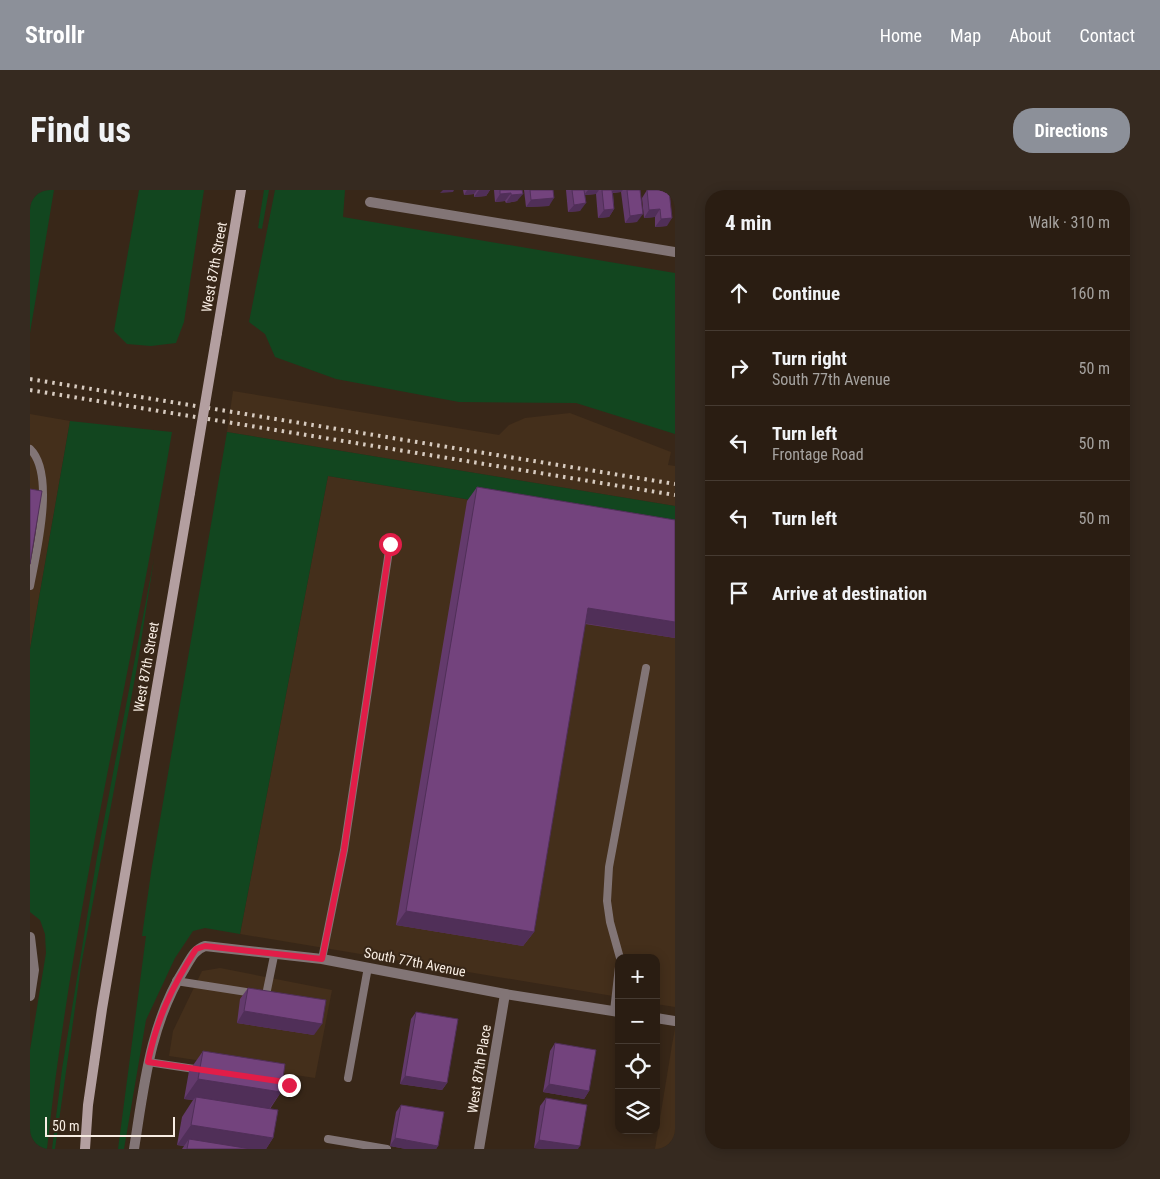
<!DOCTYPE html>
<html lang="en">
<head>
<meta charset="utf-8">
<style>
	body { margin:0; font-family:"Roboto Condensed",sans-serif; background:#362a20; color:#f1f3f6 }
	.controls { position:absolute; right:15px; bottom:15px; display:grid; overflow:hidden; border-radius:10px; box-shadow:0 2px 12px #0003 }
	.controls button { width:45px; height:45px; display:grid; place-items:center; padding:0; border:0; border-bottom:1px solid #463b32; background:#2a1d12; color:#f1f3f6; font:25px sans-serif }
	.scale { position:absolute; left:15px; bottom:12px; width:130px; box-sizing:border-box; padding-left:5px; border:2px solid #f8ede3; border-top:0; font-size:14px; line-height:18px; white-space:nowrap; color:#f8ede3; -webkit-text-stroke:4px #382718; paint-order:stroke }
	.stop { position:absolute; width:15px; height:15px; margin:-11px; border:4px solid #e11d48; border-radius:50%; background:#fff }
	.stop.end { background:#e11d48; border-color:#fff; box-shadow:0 1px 5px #0008 }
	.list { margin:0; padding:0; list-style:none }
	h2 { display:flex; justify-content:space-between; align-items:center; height:65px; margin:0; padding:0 20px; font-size:21px }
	h2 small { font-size:16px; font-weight:400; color:#a5a29f }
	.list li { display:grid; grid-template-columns:32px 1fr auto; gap:15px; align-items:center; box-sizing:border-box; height:75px; padding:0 20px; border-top:1px solid #463b32 }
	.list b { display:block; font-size:19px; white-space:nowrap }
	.list p { margin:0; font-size:16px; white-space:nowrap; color:#a5a29f }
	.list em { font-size:16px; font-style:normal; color:#a5a29f }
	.icon { flex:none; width:28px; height:28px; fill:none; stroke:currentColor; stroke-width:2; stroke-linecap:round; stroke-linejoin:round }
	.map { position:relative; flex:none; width:645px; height:959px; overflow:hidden; border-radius:20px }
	header { display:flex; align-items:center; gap:30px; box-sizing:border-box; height:70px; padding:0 25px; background:#8c9099; color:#fff }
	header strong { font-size:24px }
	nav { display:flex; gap:28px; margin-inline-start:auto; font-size:18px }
	.intro { display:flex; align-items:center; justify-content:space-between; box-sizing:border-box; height:120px; padding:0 30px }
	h1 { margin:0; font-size:35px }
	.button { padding:12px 22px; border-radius:20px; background:#8c9099; color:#fff; font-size:18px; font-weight:700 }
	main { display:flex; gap:30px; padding:0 30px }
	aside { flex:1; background:#2a1d12; border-radius:20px; box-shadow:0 2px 12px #0003 }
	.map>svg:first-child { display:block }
	.built { fill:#442f1b }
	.green { fill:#12461f }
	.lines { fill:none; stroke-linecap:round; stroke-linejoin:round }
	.service { stroke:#827576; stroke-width:8 }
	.minor { stroke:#827576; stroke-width:10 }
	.secondary { stroke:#b39fa0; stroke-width:10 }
	.rail { stroke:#d7cbc0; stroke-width:4; stroke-dasharray:2.5 5; stroke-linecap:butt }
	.secondary-bridge { stroke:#b39fa0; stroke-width:10 }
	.wall { fill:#633a6c }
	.shaded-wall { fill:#502f58 }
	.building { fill:#73437d; stroke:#502f58 }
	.route { stroke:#e11d48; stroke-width:6 }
	.labels { text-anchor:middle; stroke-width:4; stroke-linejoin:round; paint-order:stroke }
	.street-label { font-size:14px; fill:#f8ede3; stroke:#382718 }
</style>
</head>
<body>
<header>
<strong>Strollr</strong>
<nav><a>Home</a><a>Map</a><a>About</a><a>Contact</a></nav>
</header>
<div class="intro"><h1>Find us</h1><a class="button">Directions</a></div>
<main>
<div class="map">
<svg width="645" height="959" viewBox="0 0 645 959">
	<rect width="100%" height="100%" fill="#382718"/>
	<g class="built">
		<polygon points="203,201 469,245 479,235 495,228 540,223 641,262 638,275 645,276 645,316 197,242"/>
		<polygon points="0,224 40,231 0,459"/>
		<polygon points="298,286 645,344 645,817 626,814 626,768 589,768 589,807 210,744"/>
		<polygon points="190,778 302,800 285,888 139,866 143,841 172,781"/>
		<polygon points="645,839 645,959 625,959 642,855"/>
	</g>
	<g class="green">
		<polygon points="0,0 24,0 0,143"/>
		<polygon points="109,0 174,0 154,132 146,153 121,156 97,154 84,141"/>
		<polygon points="234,0 239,0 232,39 228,38"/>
		<polygon points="245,0 315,0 313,27 645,83 645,244 546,213 429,212 306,189 245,167 235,144 219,132"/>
		<path d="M40,231L142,242C102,481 43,717 17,959H0V860L16,763L15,744L10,730L0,722V459Z"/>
		<polygon points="197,242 645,316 645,344 298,286 210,744 175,738 163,741 145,768 116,830 94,959 88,959 116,746 112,746 122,676"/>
		<polygon points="124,369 107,477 51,776 25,959 22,959 32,879 67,667"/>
	</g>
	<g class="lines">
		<g class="service">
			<path d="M0,259C26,284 6,364 0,396"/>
			<polyline points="590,768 580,732 577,711 579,677 616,478"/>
			<polyline points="292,769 314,660 360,354"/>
			<polyline points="146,791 236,805 244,766"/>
			<polyline points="584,821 589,777"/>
			<polyline points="118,872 171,880"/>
			<polyline points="318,888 338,777"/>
			<polyline points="244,890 259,895"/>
			<polyline points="298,949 357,959"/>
		</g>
		<g class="minor">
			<polyline points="340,12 645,62"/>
			<polyline points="0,747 4,780 0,806"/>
			<polyline points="626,828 645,831"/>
			<path d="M104,959C114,896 120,833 155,778C161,768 164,760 175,756L292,769L475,804L589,822"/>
			<polyline points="449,959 475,804"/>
		</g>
		<g class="secondary">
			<polyline points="187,143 211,0"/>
			<polyline points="55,959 58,915 72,819 160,303"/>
		</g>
		<g class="rail">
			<polyline points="0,189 645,294"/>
			<polyline points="0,200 645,305"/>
		</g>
		<polyline class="secondary-bridge" points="160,303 187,143"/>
	</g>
	<g class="wall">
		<polygon points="433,0 460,0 456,6 444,7 444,4 434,5"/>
		<polygon points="464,0 492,0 487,11 476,13 475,11 465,12"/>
		<polygon points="494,0 523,0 519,16 496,17"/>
		<polygon points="536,0 610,0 607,32 595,33 591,2 583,3 584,19 579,27 568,28 566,4 555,5 550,21 538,22"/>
		<polygon points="617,0 639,0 637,36 625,37 625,27 614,28 612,8"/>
		<polygon points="447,297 645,330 645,448 555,434 504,742 493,756 366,735 437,311"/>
		<polygon points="218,798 284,845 207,833 210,809"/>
		<polygon points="386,822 417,893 412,900 370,894 381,829"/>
		<polygon points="525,853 559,901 554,909 513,902 520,861"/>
		<polygon points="173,861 251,902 240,919 243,948 236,959 152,959 154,956 147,955 152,927 163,910 154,909 159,881"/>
		<polygon points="516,908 548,959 512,959 504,958 510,916"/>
		<polygon points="371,915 408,956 406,959 376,959 360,956 366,922"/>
		<polygon points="645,949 645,959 638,959"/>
	</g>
	<g class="shaded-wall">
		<polygon points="413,0 424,0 423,2 410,3"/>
		<polygon points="437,0 447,0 444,4 434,5"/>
		<polygon points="449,0 460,0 456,6 444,7"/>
		<polygon points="558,0 569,0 566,4 554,5"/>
		<polygon points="583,0 593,0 591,2 581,3"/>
		<polygon points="481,3 475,11 465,12 470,4"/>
		<polygon points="493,4 487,11 476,13 481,5"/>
		<polygon points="524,8 519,16 496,17 501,10"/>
		<polygon points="556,13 550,21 538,22 544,15"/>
		<polygon points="584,19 579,27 568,28 574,20"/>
		<polygon points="630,19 625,27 614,28 619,20"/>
		<polygon points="613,24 607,32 595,33 600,26"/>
		<polygon points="642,28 637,36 625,37 631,29"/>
		<polygon points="558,418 645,432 645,448 547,432"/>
		<polygon points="376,721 504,742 493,756 366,735"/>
		<polygon points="214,821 292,834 284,845 207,833"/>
		<polygon points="375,886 417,893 412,900 370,894"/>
		<polygon points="168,889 251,902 237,922 166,907 163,910 154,909"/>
		<polygon points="519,894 559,901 554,909 513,902"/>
		<polygon points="161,935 243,948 236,959 171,959 159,949 154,956 147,955"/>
		<polygon points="365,948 408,956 406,959 376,959 360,956"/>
		<polygon points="509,950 550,956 548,959 512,959 504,958"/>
	</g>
	<g class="building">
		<polygon points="470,0 492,0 493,4 481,5 481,3 470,4"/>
		<polygon points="500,0 523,0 524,8 501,10"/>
		<polygon points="542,0 554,0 556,13 544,15"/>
		<polygon points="572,0 582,0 584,19 574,20"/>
		<polygon points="597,0 610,0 613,24 600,26"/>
		<polygon points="617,0 639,0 642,28 631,29 630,19 619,20"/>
		<polygon points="447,297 645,330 645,432 558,418 504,742 376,721"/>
		<polygon points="0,299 12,301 0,374"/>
		<polygon points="218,798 296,810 292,834 214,821"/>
		<polygon points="386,822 428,829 417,893 375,886"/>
		<polygon points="525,853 566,860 559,901 519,894"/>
		<polygon points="173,861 255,874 251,902 168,889"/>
		<polygon points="166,907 248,920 243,948 161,935"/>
		<polygon points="516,908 557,915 550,956 509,950"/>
		<polygon points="371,915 414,922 408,956 365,948"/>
		<polygon points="159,949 221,959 157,959"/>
	</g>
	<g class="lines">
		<path class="route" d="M259,895L248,891L118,872C127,828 142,797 166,759L175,756L292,769L314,660L360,354"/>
	</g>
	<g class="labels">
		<g class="street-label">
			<text transform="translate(184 77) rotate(-80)" y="5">West 87th Street</text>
			<text transform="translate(116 477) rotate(-80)" y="5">West 87th Street</text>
			<text transform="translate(385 772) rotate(11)" y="5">South 77th Avenue</text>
			<text transform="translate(449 879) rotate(-81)" y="5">West 87th Place</text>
		</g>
	</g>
</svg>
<div class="controls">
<button>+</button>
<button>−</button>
<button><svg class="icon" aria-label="locate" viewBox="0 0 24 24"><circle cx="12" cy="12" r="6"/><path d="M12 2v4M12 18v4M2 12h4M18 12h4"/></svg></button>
<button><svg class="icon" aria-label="layers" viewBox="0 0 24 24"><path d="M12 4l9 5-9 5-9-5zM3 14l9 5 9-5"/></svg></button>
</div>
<div class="scale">50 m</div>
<div class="stop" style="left:360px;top:354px"></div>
<div class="stop end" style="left:259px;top:895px"></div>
</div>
<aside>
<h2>4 min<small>Walk · 310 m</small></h2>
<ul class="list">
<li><svg class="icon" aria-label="ahead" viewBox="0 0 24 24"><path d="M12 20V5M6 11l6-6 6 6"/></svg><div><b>Continue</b></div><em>160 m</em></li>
<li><svg class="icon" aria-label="right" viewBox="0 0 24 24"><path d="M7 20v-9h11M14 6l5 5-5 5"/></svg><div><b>Turn right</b><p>South 77th Avenue</p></div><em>50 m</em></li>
<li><svg class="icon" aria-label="left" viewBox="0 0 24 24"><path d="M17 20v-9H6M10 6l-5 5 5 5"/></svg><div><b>Turn left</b><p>Frontage Road</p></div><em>50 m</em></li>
<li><svg class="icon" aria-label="left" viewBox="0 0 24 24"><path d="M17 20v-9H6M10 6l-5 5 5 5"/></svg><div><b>Turn left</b></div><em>50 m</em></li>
<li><svg class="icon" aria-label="arrive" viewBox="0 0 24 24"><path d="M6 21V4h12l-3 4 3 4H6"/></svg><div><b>Arrive at destination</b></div></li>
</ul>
</aside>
</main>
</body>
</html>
